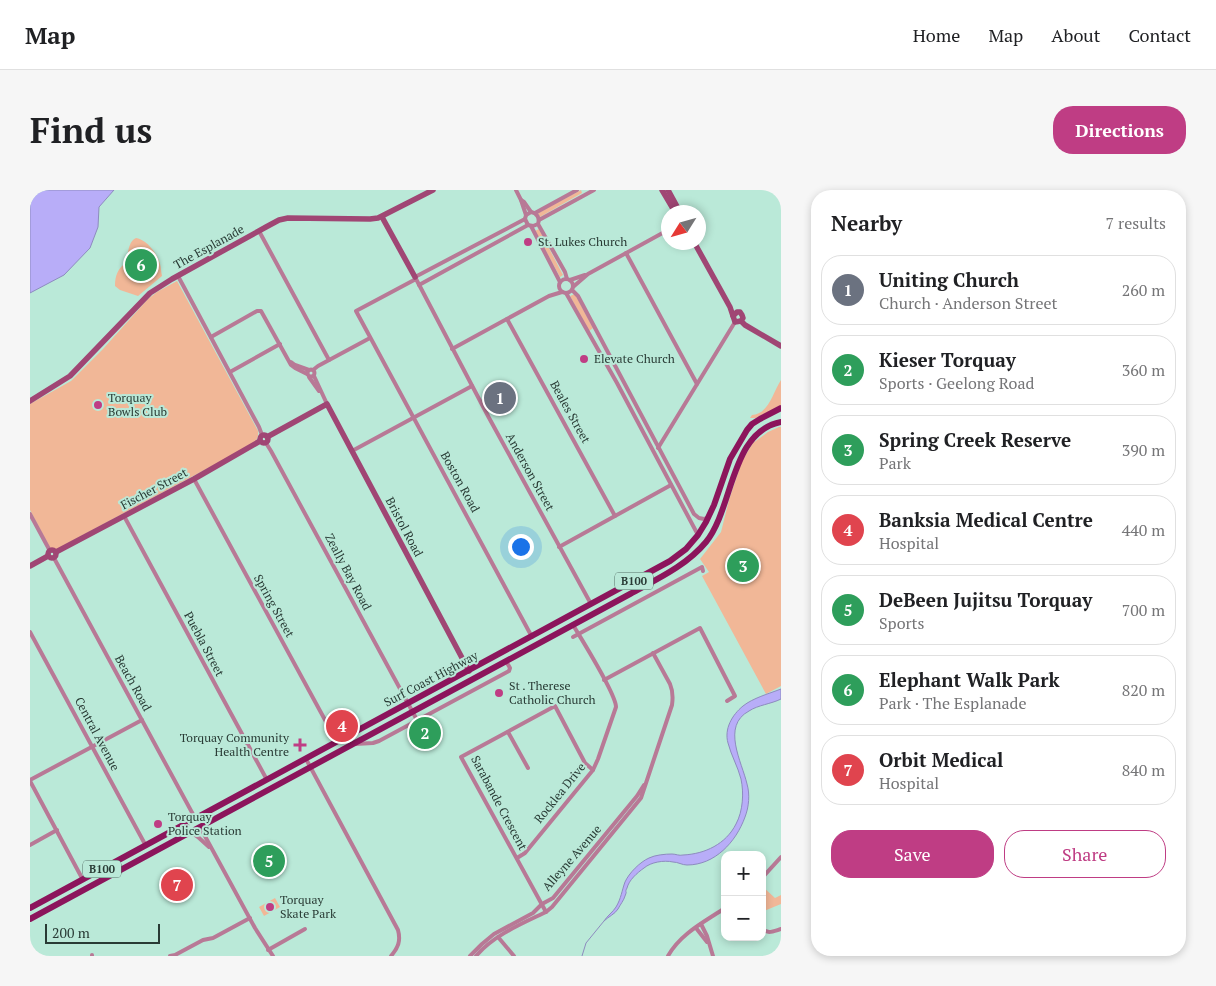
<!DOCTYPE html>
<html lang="en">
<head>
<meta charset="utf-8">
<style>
	body { margin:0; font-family:"PT Serif",serif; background:#f6f6f6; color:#202124 }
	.controls { position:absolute; right:15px; bottom:15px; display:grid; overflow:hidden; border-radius:10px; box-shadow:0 2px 8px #0003 }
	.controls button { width:45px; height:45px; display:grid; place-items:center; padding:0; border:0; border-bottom:1px solid #e0e0e0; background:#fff; color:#202124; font:25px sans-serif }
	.compass { position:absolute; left:631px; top:15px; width:45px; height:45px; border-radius:50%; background:#fff; box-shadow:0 2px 8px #0003; rotate:233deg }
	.scale { position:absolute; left:15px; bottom:12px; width:115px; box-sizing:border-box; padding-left:5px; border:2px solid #293b35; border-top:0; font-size:14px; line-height:18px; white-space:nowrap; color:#293b35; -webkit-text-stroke:4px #bae9d8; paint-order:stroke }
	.you { position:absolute; left:490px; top:356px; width:18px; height:18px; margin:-12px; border:4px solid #fff; border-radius:50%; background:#1a73e8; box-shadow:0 0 0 8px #1a73e833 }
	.badge { display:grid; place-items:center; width:32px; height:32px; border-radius:50%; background:#bf3d84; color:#fff; font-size:16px; font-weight:700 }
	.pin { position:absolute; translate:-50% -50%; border:2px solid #fff; box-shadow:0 1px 5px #0006 }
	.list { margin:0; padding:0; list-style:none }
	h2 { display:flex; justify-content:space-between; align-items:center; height:65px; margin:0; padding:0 20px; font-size:21px }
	h2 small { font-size:16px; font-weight:400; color:#757577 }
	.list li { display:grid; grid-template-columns:32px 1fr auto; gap:15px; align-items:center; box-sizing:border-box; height:70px; margin:0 10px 10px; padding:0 10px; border:1px solid #e0e0e0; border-radius:20px }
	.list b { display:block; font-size:19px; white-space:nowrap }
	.list p { margin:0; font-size:16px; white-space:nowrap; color:#757577 }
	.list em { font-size:16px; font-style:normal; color:#757577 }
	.actions { display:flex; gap:10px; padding:15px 20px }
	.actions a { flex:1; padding:11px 0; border:1px solid #bf3d84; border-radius:20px; text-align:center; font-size:18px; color:#bf3d84 }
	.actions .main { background:#bf3d84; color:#fff }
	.map { position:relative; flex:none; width:751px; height:766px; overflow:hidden; border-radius:20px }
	header { display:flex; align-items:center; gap:30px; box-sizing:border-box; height:70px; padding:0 25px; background:#fff; border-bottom:1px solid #e0e0e0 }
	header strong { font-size:24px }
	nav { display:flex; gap:28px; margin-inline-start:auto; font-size:18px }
	.intro { display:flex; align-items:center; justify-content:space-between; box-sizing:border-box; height:120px; padding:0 30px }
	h1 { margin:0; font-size:35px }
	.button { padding:12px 22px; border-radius:20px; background:#bf3d84; color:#fff; font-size:18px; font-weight:700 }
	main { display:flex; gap:30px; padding:0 30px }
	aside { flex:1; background:#fff; border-radius:20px; box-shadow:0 2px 8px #0003 }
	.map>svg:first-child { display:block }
	.green { fill:#f1b797 }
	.water { fill:#b8adf8; stroke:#8d8bbe }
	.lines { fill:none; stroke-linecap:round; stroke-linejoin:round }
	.stream { stroke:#8d8bbe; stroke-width:1 }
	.street { stroke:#b87996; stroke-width:4 }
	.secondary { stroke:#a04674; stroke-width:5.5 }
	.primary { stroke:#8c155c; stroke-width:6 }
	.poi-dot { fill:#bf3d84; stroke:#bae9d8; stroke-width:2 }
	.labels { text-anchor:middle; stroke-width:4; stroke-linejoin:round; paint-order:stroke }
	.shield { fill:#bae9d8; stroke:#546f66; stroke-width:1 }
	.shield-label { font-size:11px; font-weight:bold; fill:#293b35 }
	.poi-label { font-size:12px; fill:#293b35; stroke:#bae9d8; text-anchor:start }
	.street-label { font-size:12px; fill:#293b35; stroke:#bae9d8 }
</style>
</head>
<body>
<header>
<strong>Map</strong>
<nav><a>Home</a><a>Map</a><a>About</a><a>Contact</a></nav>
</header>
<div class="intro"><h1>Find us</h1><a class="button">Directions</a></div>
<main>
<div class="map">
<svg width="751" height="766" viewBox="0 0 751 766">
	<rect width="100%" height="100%" fill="#bae9d8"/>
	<g class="green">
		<polygon points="551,0 552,3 510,27 508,23"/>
		<polygon points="509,39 533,85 530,87 505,41"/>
		<path d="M106,48C117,50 127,63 130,74C131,77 131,82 132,86L108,106L90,100L85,96C85,85 88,78 97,72C98,63 98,52 106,48Z"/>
		<path d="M147,91L228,241C229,248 226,251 221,255L25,360L20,358L0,320V214L41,191L73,159L118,109L127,102Z"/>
		<polygon points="545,104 563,138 559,141 540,106"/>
		<path d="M751,190V215L726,228H720L722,225C739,224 743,202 751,190Z"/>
		<polygon points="749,237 751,237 751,496 736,504 672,386 679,382 670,369 691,342 699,310 712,271 723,253 738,242"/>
		<polygon points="732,696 745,708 751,705 751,714 734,721 732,718"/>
		<polygon points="245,708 250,717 234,726 229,717"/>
	</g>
	<g class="water">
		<polygon points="0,0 84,0 69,17 68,37 60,58 34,85 0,103"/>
		<path d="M751,499V509C741,514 728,515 719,521C691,536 712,572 717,594C720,604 719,617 715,627C706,652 685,675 657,675C652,675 648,672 643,672C634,670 621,672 614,678C607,683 599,690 597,698C594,704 598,699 595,706C594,710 590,715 588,719C585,724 578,727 574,731C577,726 583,722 586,717C591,709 592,700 595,692C599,683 610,672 619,668C625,665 635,664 642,664C646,664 649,666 653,665C675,664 696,654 706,634C713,621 714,603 711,589C708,577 701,565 698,553C694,539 702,525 713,516C723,508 738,504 751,499Z"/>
	</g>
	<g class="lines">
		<polyline class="stream" points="552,766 556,753 574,731"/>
		<g class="street">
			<polyline points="486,0 491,10 496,25"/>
			<polyline points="491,10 494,12 501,22"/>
			<polyline points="505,23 547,0"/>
			<polyline points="495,29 385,87 458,226 561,414"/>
			<polyline points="509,30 564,0"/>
			<path d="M508,34L503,36L498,35L495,29L496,25L501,22C507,23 510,28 508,34L535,82L537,89"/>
			<polyline points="501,36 530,92"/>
			<polyline points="229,41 299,170"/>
			<polyline points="596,63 667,194"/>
			<polyline points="148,86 229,237 232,245"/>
			<circle cx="536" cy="96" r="7"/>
			<polyline points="386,89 326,121 502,447"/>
			<polyline points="540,90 555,85"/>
			<polyline points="389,95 498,35"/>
			<polyline points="543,97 558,84 638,40"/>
			<polyline points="542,100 548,106 664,324 669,328 674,329 679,327"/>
			<polyline points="536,103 587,193 668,345"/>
			<polyline points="477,129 585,326"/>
			<polyline points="181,147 227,121 231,121 261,175 265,178 277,184"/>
			<polyline points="422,159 519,106 532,102"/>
			<polyline points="261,172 265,175 279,180"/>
			<circle cx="281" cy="183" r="3.5"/>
			<polyline points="283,180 288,176 340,148"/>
			<polyline points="200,182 250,154"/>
			<polyline points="284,186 297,214"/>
			<polyline points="279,187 289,201"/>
			<polyline points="236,253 241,261 387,530"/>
			<polyline points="628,258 705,132"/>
			<polyline points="322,261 442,196"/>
			<polyline points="164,289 307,552"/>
			<polyline points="0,324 20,361"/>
			<polyline points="94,326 237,590"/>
			<polyline points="529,357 641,295"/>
			<polyline points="24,368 165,628"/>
			<polyline points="0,442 116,656"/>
			<polyline points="543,447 672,377 673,381"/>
			<polyline points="574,490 670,438 705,506 697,511"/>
			<polyline points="478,542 498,578"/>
			<polyline points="325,554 343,553 349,551 479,481 480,478 476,471"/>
			<path d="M276,569L368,740C371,751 368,758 361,766"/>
			<polyline points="0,590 112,530"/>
			<polyline points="0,591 53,690"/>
			<polyline points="170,637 225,738 243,766"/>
			<polyline points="161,642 168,647 179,657"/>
			<polyline points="0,655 27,640"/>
			<path d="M487,668L495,663L563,580L568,569L586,517C586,504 552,450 543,435"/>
			<polyline points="732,688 751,667"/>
			<polyline points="516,722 431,567 525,516 555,573 563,580"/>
			<polyline points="671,734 677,746 683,766"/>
			<polyline points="666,738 677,752"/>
			<path d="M732,738C737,745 744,741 751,739"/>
			<polyline points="468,747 484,766"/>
			<polyline points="238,760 275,739"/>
			<polyline points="62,765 62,766"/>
			<polyline points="140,766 145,765 173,750 183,748 220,728"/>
			<polyline points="440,766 452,754 464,744 503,723 512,714 523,708 607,606 614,595"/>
			<path d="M446,766C464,745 491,734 516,722L522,717L611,608L642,515C643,508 643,501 640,494L623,463"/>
			<path d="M638,766C650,744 674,732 695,718"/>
		</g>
		<g class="secondary">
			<polyline points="632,0 645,22"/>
			<polyline points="638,0 650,22"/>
			<polyline points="352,27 385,87"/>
			<polyline points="664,52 700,117 703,126"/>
			<polyline points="711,131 713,128 712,125 710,122 707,122 703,126 705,132 711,131 715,135 751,156"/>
			<polyline points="0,211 40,186 120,103 142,89 236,37 249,30 258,28 340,29 348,28 403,0"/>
			<circle cx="234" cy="249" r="4"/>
			<polyline points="237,247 297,214 439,481"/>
			<circle cx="22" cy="364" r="4"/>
			<polyline points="26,362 164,289 230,251"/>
			<polyline points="0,376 18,366"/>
		</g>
		<g class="primary">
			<polyline points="0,718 640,371 656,359 668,345 676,332 684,315 700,269 717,240 722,234 730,229 751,218"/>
			<path d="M0,729L600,404C627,389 656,376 676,352C704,317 700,242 751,232"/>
		</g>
	</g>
	<g class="poi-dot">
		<circle cx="498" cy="52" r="5"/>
		<circle cx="554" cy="169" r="5"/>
		<circle cx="68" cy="215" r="5"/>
		<circle cx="469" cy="503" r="5"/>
		<path d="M267.5 547.5h5v5h5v5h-5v5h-5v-5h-5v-5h5z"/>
		<circle cx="128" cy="634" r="5"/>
		<circle cx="240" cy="717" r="5"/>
	</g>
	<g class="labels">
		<g class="shield">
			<rect x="585" y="382.5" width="38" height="17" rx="4"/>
			<rect x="53" y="670.5" width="38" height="17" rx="4"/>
		</g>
		<g class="shield-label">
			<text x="604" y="395">B100</text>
			<text x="72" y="683">B100</text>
		</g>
		<g class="poi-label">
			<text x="508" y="56">St. Lukes Church</text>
			<text x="564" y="173">Elevate Church</text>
			<text x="78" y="212">Torquay<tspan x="78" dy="14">Bowls Club</tspan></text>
			<text x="479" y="500">St . Therese<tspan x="479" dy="14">Catholic Church</tspan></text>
			<text x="259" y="552" text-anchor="end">Torquay Community<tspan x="259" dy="14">Health Centre</tspan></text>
			<text x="138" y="631">Torquay<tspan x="138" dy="14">Police Station</tspan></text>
			<text x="250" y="714">Torquay<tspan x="250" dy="14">Skate Park</tspan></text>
		</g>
		<g class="street-label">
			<text transform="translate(179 57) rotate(-29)" y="4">The Esplanade</text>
			<text transform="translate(540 222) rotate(61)" y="4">Beales Street</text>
			<text transform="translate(500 282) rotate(61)" y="4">Anderson Street</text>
			<text transform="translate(430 292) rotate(61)" y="4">Boston Road</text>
			<text transform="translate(124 299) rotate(-28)" y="4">Fischer Street</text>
			<text transform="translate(374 337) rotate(62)" y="4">Bristol Road</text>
			<text transform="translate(318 382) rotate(62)" y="4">Zeally Bay Road</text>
			<text transform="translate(244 416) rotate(61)" y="4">Spring Street</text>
			<text transform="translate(174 454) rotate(62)" y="4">Puebla Street</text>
			<text transform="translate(401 489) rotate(-28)" y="4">Surf Coast Highway</text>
			<text transform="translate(103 493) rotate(61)" y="4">Beach Road</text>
			<text transform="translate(67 544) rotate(62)" y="4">Central Avenue</text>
			<text transform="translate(530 603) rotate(-51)" y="4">Rocklea Drive</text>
			<text transform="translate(469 613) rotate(62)" y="4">Sarabande Crescent</text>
			<text transform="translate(542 668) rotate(-49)" y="4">Alleyne Avenue</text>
		</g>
	</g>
</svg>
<div class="controls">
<button>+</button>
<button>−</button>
</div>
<svg class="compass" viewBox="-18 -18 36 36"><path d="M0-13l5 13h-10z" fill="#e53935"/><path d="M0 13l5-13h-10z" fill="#757577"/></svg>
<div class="scale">200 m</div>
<div class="you"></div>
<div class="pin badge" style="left:470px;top:208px;background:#6b7280">1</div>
<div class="pin badge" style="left:395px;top:543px;background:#2e9e5b">2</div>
<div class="pin badge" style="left:713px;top:376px;background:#2e9e5b">3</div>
<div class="pin badge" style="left:312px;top:536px;background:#e0444e">4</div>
<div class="pin badge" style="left:239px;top:671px;background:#2e9e5b">5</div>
<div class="pin badge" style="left:111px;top:75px;background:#2e9e5b">6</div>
<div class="pin badge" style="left:147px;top:695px;background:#e0444e">7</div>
</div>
<aside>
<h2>Nearby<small>7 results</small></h2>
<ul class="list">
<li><span class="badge" style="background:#6b7280">1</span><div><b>Uniting Church</b><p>Church · Anderson Street</p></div><em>260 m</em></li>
<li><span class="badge" style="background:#2e9e5b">2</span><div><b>Kieser Torquay</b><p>Sports · Geelong Road</p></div><em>360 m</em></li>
<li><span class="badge" style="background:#2e9e5b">3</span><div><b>Spring Creek Reserve</b><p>Park</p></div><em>390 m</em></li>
<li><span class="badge" style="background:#e0444e">4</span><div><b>Banksia Medical Centre</b><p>Hospital</p></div><em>440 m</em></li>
<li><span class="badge" style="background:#2e9e5b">5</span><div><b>DeBeen Jujitsu Torquay</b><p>Sports</p></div><em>700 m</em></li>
<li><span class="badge" style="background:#2e9e5b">6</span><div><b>Elephant Walk Park</b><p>Park · The Esplanade</p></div><em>820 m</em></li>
<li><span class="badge" style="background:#e0444e">7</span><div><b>Orbit Medical</b><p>Hospital</p></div><em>840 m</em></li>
</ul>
<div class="actions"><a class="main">Save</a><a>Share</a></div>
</aside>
</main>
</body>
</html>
